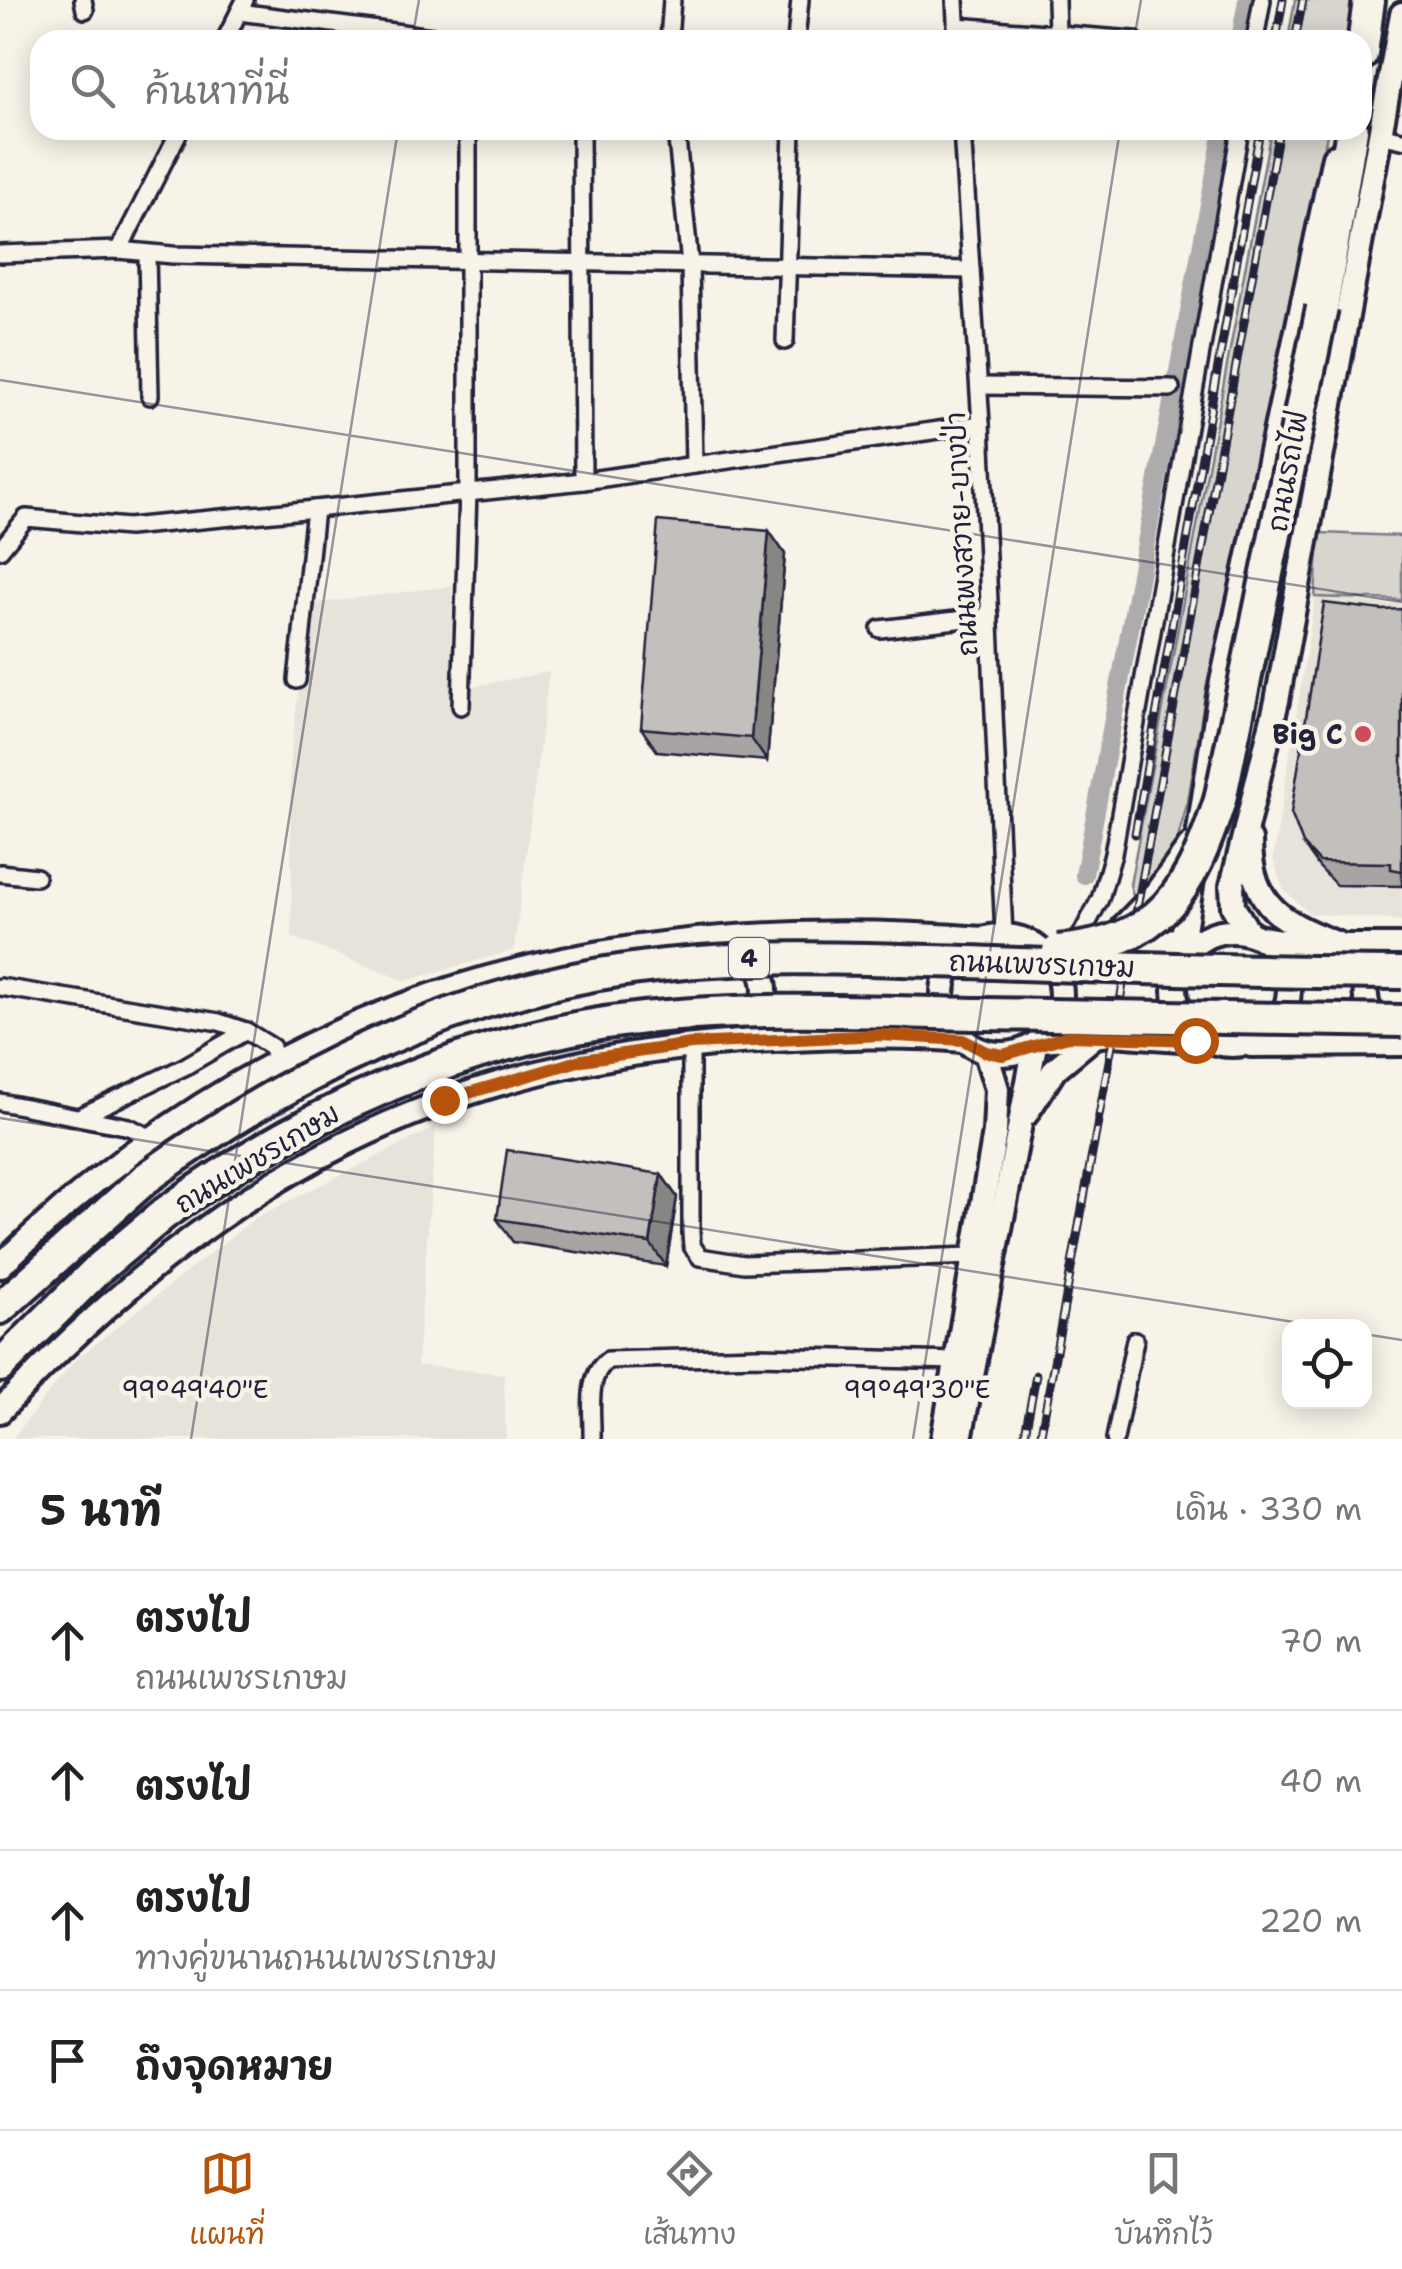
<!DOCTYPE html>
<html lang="th">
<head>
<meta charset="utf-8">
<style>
	body { margin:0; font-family:"Shantell Sans","Playpen Sans Thai",sans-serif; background:#f6f6f6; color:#222 }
	.controls { position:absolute; right:30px; bottom:30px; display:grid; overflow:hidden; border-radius:20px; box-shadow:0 5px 25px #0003 }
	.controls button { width:90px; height:90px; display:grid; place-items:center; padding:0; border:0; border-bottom:2px solid #e0e0e0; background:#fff; color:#222; font:50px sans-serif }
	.stop { position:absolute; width:30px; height:30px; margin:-22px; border:8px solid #b45309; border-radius:50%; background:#fff }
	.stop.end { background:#b45309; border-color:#fff; box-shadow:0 2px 10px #0008 }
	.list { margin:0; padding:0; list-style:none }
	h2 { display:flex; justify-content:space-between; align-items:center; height:130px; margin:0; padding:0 40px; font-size:42px }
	h2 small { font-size:32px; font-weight:400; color:#767676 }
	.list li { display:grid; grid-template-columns:65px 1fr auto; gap:30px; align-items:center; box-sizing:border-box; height:140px; padding:0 40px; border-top:2px solid #e0e0e0 }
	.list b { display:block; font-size:38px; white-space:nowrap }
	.list p { margin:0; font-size:32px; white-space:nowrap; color:#767676 }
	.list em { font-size:32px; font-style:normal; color:#767676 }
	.icon { flex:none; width:55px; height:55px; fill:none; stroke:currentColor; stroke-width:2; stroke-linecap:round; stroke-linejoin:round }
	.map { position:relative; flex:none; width:1402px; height:1439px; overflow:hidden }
	.search { position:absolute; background:#fff; box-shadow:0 5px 25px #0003; left:30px; right:30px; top:30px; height:110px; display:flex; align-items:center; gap:25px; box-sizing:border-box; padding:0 35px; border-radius:30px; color:#767676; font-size:38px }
	.sheet { height:690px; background:#fff }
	nav { display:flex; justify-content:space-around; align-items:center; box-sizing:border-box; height:140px; border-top:2px solid #e0e0e0; background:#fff; font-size:28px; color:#767676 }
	nav a { display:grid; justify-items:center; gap:5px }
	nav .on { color:#b45309 }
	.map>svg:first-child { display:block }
	.built { fill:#e7e3db }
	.green { fill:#d8d5cf; stroke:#7d7c85; stroke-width:2.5 }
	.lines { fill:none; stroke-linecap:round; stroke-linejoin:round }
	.canal { stroke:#aeabad; stroke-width:18 }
	.street-casing { stroke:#22223b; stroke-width:22 }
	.secondary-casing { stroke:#22223b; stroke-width:30 }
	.highway-casing { stroke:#22223b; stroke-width:38 }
	.street { stroke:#f7f3e8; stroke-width:15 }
	.secondary { stroke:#f7f3e8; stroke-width:22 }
	.highway { stroke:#f7f3e8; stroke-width:30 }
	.rail-casing { stroke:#22223b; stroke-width:9 }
	.rail { stroke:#f7f3e8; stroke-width:5; stroke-dasharray:15; stroke-linecap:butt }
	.highway-bridge-casing { stroke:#22223b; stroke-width:38; stroke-linecap:butt }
	.highway-bridge { stroke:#f7f3e8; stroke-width:30 }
	.wall { fill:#a7a4a3; stroke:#22223b; stroke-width:2.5 }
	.shaded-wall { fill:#888684; stroke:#22223b; stroke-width:2.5 }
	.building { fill:#c2bfbd; stroke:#22223b; stroke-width:2.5 }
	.route { stroke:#b45309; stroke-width:12 }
	.ticks { fill:none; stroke:#22223b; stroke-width:2.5; stroke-opacity:0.45 }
	.poi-dot { fill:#d1495b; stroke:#f7f3e8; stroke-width:4 }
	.labels { text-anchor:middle; stroke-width:9; stroke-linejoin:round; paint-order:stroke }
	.shield { fill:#f7f3e8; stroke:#62616f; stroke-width:2.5 }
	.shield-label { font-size:25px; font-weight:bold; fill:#22223b }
	.street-label { font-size:28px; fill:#22223b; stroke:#f7f3e8 }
	.poi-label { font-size:28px; font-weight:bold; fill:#22223b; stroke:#f7f3e8; text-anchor:end }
	.ticks-label { font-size:25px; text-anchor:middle; fill:#22223b; stroke:#f7f3e8; stroke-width:9; stroke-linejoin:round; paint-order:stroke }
</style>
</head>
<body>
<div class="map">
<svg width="1402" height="1439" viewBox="0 0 1402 1439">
	<rect width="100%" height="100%" fill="#f7f3e8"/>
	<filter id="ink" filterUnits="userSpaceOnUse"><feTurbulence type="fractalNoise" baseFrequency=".01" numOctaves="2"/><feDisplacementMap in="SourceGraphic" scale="20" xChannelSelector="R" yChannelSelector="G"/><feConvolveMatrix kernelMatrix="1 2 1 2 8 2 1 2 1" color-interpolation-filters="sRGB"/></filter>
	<g filter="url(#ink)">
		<g class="built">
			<polygon points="452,586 451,690 549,672 514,950 406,981 292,937 290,758 310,604"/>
			<polygon points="1315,597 1402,600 1402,921 1308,913 1283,888 1273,859"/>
			<polygon points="436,1127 417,1365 504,1374 506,1439 12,1439 74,1361 255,1218"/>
		</g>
		<g class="green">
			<polygon points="1295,0 1355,0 1346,40 1288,40"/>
			<polygon points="1271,130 1328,130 1205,695 1188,801 1175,849 1134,898 1130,885"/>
			<polygon points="1319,533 1402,536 1402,600 1315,597"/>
		</g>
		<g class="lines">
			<g class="canal">
				<polyline points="1240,40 1247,0"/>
				<polyline points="1084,875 1223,130"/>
			</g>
			<defs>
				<g id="street">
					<polyline points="83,0 85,10"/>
					<polyline points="955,0 957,40"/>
					<polyline points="1056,0 1057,33"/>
					<polyline points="239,12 456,40"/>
					<polyline points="956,26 1134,40"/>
					<polyline points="225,40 245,0"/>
					<polyline points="669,40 672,0"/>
					<polyline points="796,40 800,0"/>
					<polyline points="1255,40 1262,0"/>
					<polyline points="581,130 583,481"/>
					<polyline points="676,130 690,264 694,465"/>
					<polyline points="962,130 981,424 1004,936"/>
					<polyline points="1380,135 1402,140"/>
					<polyline points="119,250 180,130"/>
					<polyline points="0,254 119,250 173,255 971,270"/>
					<polyline points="147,254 150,396"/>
					<polyline points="785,341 792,130"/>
					<polyline points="979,386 1171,388"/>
					<polyline points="0,550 26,518 128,527 315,509 583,481 981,424"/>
					<polyline points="880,629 990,616"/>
					<polyline points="297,680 315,509"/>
					<polyline points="461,706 468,492 468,130"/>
					<polyline points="0,873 36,877"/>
					<polyline points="1077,943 1100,899 1113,854 1240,130"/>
					<polyline points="0,987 219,1022 246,1031 272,1047 275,1061"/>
					<polyline points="691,1044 691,1233 692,1246 700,1257 744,1264 973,1256"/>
					<polyline points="0,1102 129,1127 151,1138"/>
					<polyline points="81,1116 184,1067 246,1031"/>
					<path d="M592,1439C593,1413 585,1376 608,1360L759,1356L958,1361"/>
					<polyline points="1115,1439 1135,1340"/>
				</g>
				<g id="secondary">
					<polyline points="1199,831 1220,691 1334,157"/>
					<path d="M1250,840C1250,908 1285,924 1343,946"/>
					<polyline points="1125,925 1156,893 1190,846"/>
					<circle cx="1232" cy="988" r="57"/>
					<polyline points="1249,933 1233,907 1232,886 1277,701 1402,14"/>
					<circle cx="1002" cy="995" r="59"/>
					<polyline points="1263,938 1310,946 1402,946"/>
					<polyline points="1106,945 1193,939"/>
					<path d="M745,951C768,972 773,999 750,1022"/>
					<path d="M1375,962C1361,985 1362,1008 1382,1028"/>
					<polyline points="1175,988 1193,873"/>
					<polyline points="1042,1040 1113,1034 1207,1041"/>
					<polyline points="1251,1045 1402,1044"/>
					<polyline points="1026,1114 1055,1069 1096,1035"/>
					<path d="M0,1266C280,992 599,909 983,939"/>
					<path d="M0,1411C224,1174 446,1055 774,1040C837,1037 900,1034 963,1040"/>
					<polyline points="943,1439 995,1132 997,1089 986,1053"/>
					<polyline points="960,1439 1035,1045"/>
				</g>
				<g id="highway">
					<polyline points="1362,54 1369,0"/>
					<polyline points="1322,308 1352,130"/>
					<polyline points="0,1308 145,1179"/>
					<polyline points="0,1366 98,1269 165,1213"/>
				</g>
			</defs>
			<use href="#street" class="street-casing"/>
			<use href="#secondary" class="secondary-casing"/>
			<use href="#highway" class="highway-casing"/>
			<use href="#street" class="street"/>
			<use href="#secondary" class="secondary"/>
			<use href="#highway" class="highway"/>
			<defs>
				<g id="rail">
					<polyline points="1276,40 1283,0"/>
					<polyline points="1295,40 1303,0"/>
					<polyline points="1135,834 1260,130"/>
					<polyline points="1024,1439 1036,1375"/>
					<polyline points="1040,1439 1279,130"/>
				</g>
			</defs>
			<use href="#rail" class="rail-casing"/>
			<use href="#rail" class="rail"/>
			<defs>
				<g id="highway-bridge">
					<path d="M1058,951C1161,942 1191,891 1220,800L1322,308"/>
					<path d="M145,1179C288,1075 456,992 632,969C753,952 873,959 994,963C1130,968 1266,972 1402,973"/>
					<path d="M165,1213C304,1112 471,1036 644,1018C757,1006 871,1012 985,1014C1124,1016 1263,1018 1402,1021"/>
				</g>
			</defs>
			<use href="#highway-bridge" class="highway-bridge-casing"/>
			<use href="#highway-bridge" class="highway-bridge"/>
		</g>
		<g class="wall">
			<polygon points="769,531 785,554 767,761 657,751 641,728"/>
			<polygon points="1402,609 1402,886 1336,885 1319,867 1303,844"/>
			<polygon points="661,1174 677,1197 666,1266 513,1242 497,1219"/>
		</g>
		<g class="shaded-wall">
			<polygon points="769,531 785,554 767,761 751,738"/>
			<polygon points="661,1174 677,1197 666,1266 650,1243"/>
		</g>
		<g class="building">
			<polygon points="658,521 769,531 751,738 641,728"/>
			<polygon points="1324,603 1382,610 1402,609 1402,871 1391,869 1391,863 1320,862 1303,844 1291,813"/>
			<polygon points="507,1150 661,1174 650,1243 497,1219"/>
		</g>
	</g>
	<g class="lines" filter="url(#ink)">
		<polyline class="route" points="444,1100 582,1060 691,1044 881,1035 963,1040 986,1052 1003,1055 1068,1036 1195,1040"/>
	</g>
	<path class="ticks" d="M412,40L419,0M1134,40L1141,0M0,380L1402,602M0,1118L1319,1326M1364,1334L1402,1340M191,1439L398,130M913,1439L1120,130"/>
	<circle class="poi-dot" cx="1363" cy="734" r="10"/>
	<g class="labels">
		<rect class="shield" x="729" y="938" width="40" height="40" rx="8"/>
		<g class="shield-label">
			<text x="749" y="967">4</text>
		</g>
		<g class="street-label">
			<text transform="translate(1287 471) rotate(-80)" y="10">ถนนรถไฟ</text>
			<text transform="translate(961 534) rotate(-93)" y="10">ถนนพงสวาย-บางป่า</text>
			<text transform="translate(1042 964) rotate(2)" y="10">ถนนเพชรเกษม</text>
			<text transform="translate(257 1158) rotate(-31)" y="10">ถนนเพชรเกษม</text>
		</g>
		<g class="poi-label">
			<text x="1343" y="744">Big C</text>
		</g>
	</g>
	<g class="ticks-label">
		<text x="195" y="1398">99°49'40"E</text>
		<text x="917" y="1398">99°49'30"E</text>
	</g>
</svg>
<div class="controls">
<button><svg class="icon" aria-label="locate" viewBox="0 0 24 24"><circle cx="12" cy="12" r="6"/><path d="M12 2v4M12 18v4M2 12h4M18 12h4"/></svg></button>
</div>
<div class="stop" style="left:1195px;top:1040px"></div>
<div class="stop end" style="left:444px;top:1100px"></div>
<div class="search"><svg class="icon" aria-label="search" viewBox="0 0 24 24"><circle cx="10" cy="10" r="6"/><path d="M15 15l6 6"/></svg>ค้นหาที่นี่</div>
</div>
<section class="sheet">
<h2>5 นาที<small>เดิน · 330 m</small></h2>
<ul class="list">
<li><svg class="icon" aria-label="ahead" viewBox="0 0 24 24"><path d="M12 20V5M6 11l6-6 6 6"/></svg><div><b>ตรงไป</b><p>ถนนเพชรเกษม</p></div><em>70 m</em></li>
<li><svg class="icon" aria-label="ahead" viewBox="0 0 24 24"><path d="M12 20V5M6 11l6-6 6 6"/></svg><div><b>ตรงไป</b></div><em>40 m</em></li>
<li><svg class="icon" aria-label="ahead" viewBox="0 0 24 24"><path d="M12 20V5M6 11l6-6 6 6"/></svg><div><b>ตรงไป</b><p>ทางคู่ขนานถนนเพชรเกษม</p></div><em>220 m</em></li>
<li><svg class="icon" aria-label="arrive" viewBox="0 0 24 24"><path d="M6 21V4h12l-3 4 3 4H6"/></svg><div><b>ถึงจุดหมาย</b></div></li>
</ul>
</section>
<nav>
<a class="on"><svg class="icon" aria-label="map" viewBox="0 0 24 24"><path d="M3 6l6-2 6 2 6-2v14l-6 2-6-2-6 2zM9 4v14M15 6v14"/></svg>แผนที่</a>
<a><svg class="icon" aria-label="directions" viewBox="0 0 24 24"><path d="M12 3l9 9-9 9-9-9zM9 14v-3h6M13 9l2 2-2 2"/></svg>เส้นทาง</a>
<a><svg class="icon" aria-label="saved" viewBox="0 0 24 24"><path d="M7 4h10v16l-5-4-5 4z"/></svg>บันทึกไว้</a>
</nav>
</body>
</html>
